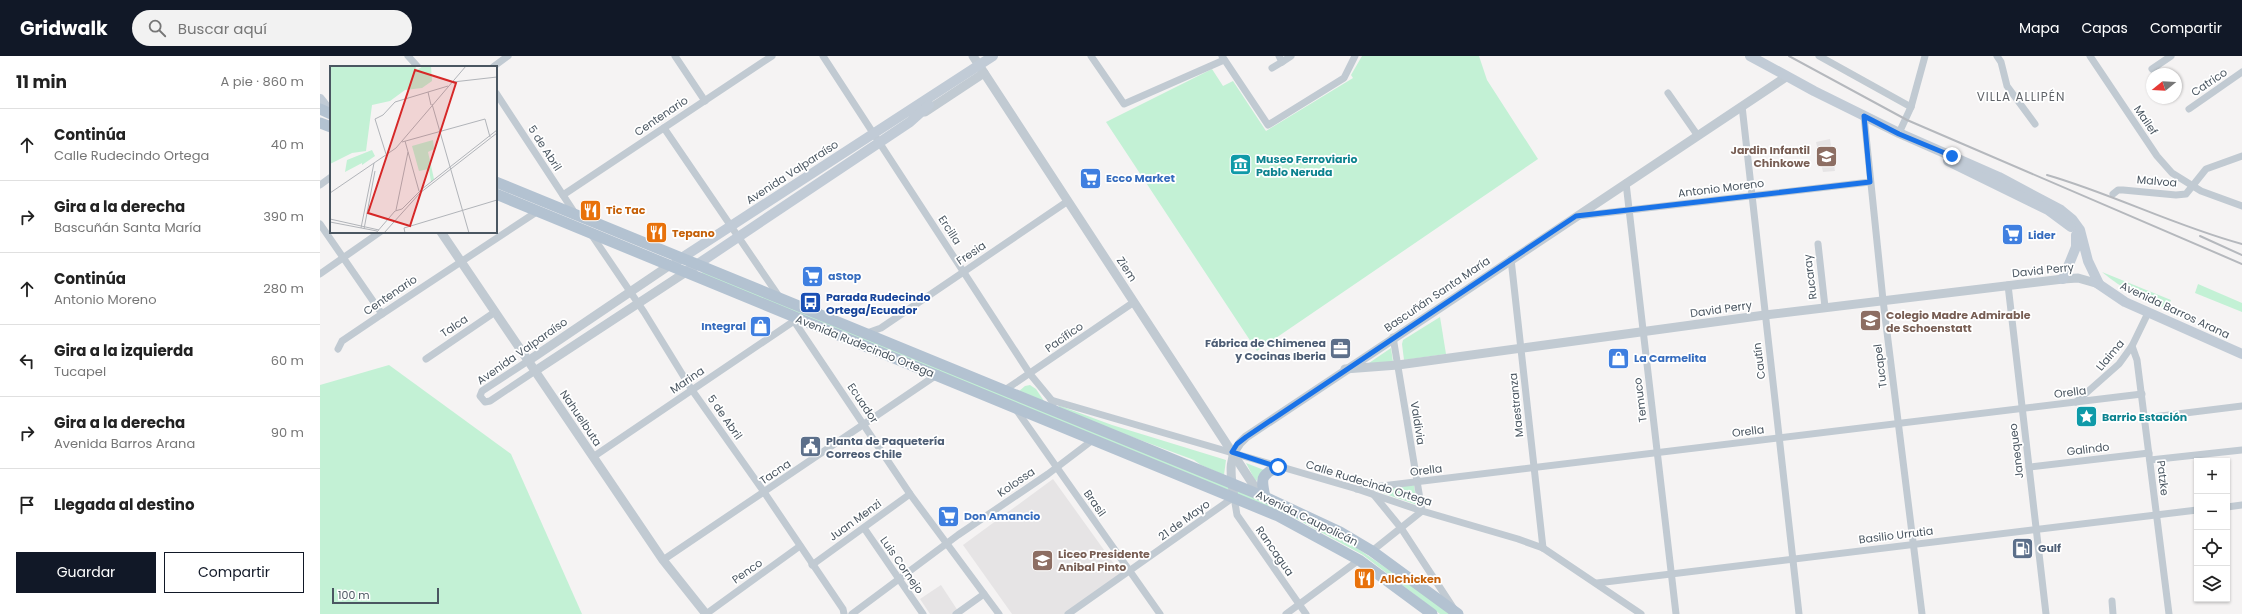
<!DOCTYPE html>
<html lang="es">
<head>
<meta charset="utf-8">
<style>
	body { margin:0; font-family:Poppins,sans-serif; background:#f2f2f2; color:#222 }
	.controls { position:absolute; right:12px; bottom:12px; display:grid; overflow:hidden; border-radius:0px; box-shadow:0 1px 3px #0004 }
	.controls button { width:36px; height:36px; display:grid; place-items:center; padding:0; border:0; border-bottom:1px solid #e0e0e0; background:#fff; color:#222; font:20px sans-serif }
	.compass { position:absolute; left:1826px; top:12px; width:36px; height:36px; border-radius:50%; background:#fff; box-shadow:0 1px 3px #0004; rotate:252deg }
	.scale { position:absolute; left:12px; bottom:10px; width:107px; box-sizing:border-box; padding-left:4px; border:2px solid #4a5661; border-top:0; font-size:11px; line-height:14px; white-space:nowrap; color:#4a5661; -webkit-text-stroke:3px #fff; paint-order:stroke }
	.stop { position:absolute; width:12px; height:12px; margin:-9px; border:3px solid #1a73e8; border-radius:50%; background:#fff }
	.stop.end { background:#1a73e8; border-color:#fff; box-shadow:0 1px 4px #0008 }
	.list { margin:0; padding:0; list-style:none }
	h2 { display:flex; justify-content:space-between; align-items:center; height:52px; margin:0; padding:0 16px; font-size:17px }
	h2 small { font-size:13px; font-weight:400; color:#767676 }
	.list li { display:grid; grid-template-columns:26px 1fr auto; gap:12px; align-items:center; box-sizing:border-box; height:72px; padding:0 16px; border-top:1px solid #e0e0e0 }
	.list b { display:block; font-size:15px; white-space:nowrap }
	.list p { margin:0; font-size:13px; white-space:nowrap; color:#767676 }
	.list em { font-size:13px; font-style:normal; color:#767676 }
	.actions { display:flex; gap:8px; padding:12px 16px }
	.actions a { flex:1; padding:9px 0; border:1px solid #111827; border-radius:0px; text-align:center; font-size:14px; color:#111827 }
	.actions .main { background:#111827; color:#fff }
	.icon { flex:none; width:22px; height:22px; fill:none; stroke:currentColor; stroke-width:2; stroke-linecap:round; stroke-linejoin:round }
	.map { position:relative; flex:none; width:1922px; height:558px; overflow:hidden }
	header { display:flex; align-items:center; gap:24px; box-sizing:border-box; height:56px; padding:0 20px; background:#111827; color:#fff }
	header strong { font-size:19px }
	nav { display:flex; gap:22px; margin-inline-start:auto; font-size:14px }
	.search { width:280px; height:36px; background:#f2f2f2; display:flex; align-items:center; gap:10px; box-sizing:border-box; padding:0 14px; border-radius:22px; color:#767676; font-size:15px }
	main { display:flex }
	aside { flex:1; background:#fff }
	.map>svg:first-child { display:block }
	.education { fill:#e6e4e5 }
	.green { fill:#c3f1d5 }
	.lines { fill:none; stroke-linecap:round; stroke-linejoin:round }
	.minor { stroke:#c1cad2; stroke-width:7 }
	.tertiary { stroke:#c1cad2; stroke-width:9 }
	.secondary { stroke:#c1cbd6; stroke-width:10 }
	.primary { stroke:#b3c2d1; stroke-width:11 }
	.rail { stroke:#b5b8bd; stroke-width:2 }
	.route { stroke:#1a73e8; stroke-width:5 }
	.labels { text-anchor:middle; stroke-width:3.5; stroke-linejoin:round; paint-order:stroke }
	.street-label { font-size:11px; fill:#4a5661; stroke:#fff }
	.education-label { font-size:11px; font-weight:bold; fill:#785e54; stroke:#fff; text-anchor:start }
	.culture-label { font-size:11px; font-weight:bold; fill:#0d838f; stroke:#fff; text-anchor:start }
	.shop-label { font-size:11px; font-weight:bold; fill:#366cbe; stroke:#fff; text-anchor:start }
	.food-label { font-size:11px; font-weight:bold; fill:#c56008; stroke:#fff; text-anchor:start }
	.transit-label { font-size:11px; font-weight:bold; fill:#164399; stroke:#fff; text-anchor:start }
	.service-label { font-size:11px; font-weight:bold; fill:#4e5e75; stroke:#fff; text-anchor:start }
	.neighbourhood-label { font-size:12px; letter-spacing:1px; fill:#5f6368; stroke:#fff }
	.inset-road { fill:none; stroke:#b1b4b9; stroke-width:1 }
	.view { fill:#d62828; fill-opacity:0.15; stroke:#d62828; stroke-width:2 }
	.inset-edge { fill:none; stroke:#4a5661; stroke-width:2 }
</style>
</head>
<body>
<header>
<strong>Gridwalk</strong>
<div class="search"><svg class="icon" aria-label="search" viewBox="0 0 24 24"><circle cx="10" cy="10" r="6"/><path d="M15 15l6 6"/></svg>Buscar aquí</div>
<nav><a>Mapa</a><a>Capas</a><a>Compartir</a></nav>
</header>
<main>
<aside>
<h2>11 min<small>A pie · 860 m</small></h2>
<ul class="list">
<li><svg class="icon" aria-label="ahead" viewBox="0 0 24 24"><path d="M12 20V5M6 11l6-6 6 6"/></svg><div><b>Continúa</b><p>Calle Rudecindo Ortega</p></div><em>40 m</em></li>
<li><svg class="icon" aria-label="right" viewBox="0 0 24 24"><path d="M7 20v-9h11M14 6l5 5-5 5"/></svg><div><b>Gira a la derecha</b><p>Bascuñán Santa María</p></div><em>390 m</em></li>
<li><svg class="icon" aria-label="ahead" viewBox="0 0 24 24"><path d="M12 20V5M6 11l6-6 6 6"/></svg><div><b>Continúa</b><p>Antonio Moreno</p></div><em>280 m</em></li>
<li><svg class="icon" aria-label="left" viewBox="0 0 24 24"><path d="M17 20v-9H6M10 6l-5 5 5 5"/></svg><div><b>Gira a la izquierda</b><p>Tucapel</p></div><em>60 m</em></li>
<li><svg class="icon" aria-label="right" viewBox="0 0 24 24"><path d="M7 20v-9h11M14 6l5 5-5 5"/></svg><div><b>Gira a la derecha</b><p>Avenida Barros Arana</p></div><em>90 m</em></li>
<li><svg class="icon" aria-label="arrive" viewBox="0 0 24 24"><path d="M6 21V4h12l-3 4 3 4H6"/></svg><div><b>Llegada al destino</b></div></li>
</ul>
<div class="actions"><a class="main">Guardar</a><a>Compartir</a></div>
</aside>
<div class="map">
<svg width="1922" height="558" viewBox="0 0 1922 558">
	<rect width="100%" height="100%" fill="#f5f3f3"/>
	<g class="education">
		<polygon points="1510,83 1515,115 1503,116 1496,86"/>
		<polygon points="733,423 802,519 744,558 692,558 643,489"/>
		<polygon points="621,529 638,555 633,558 610,558 600,543"/>
	</g>
	<g class="green">
		<polygon points="1042,0 1159,0 1167,24 1218,103 937,295 786,66 892,13 903,30 913,25 946,75 1033,22 1031,19"/>
		<polygon points="383,216 940,443 1018,479 1133,558 1120,558 1043,499 975,462 379,218"/>
		<path d="M1782,216L1851,244L1847,253C1823,243 1802,233 1782,216Z"/>
		<polygon points="1878,228 1922,247 1922,256 1875,237"/>
		<polygon points="1120,261 1126,298 1084,304 1082,288 1083,284"/>
		<polygon points="1071,292 1073,306 1046,309"/>
		<polygon points="69,309 191,398 262,558 0,558 0,329"/>
		<polygon points="710,329 716,333 726,348 698,336 705,330"/>
		<polygon points="738,349 792,369 906,404 904,419 881,409 874,404 742,355"/>
		<polygon points="926,407 944,414 939,419 936,426"/>
		<polygon points="1094,429 1097,449 1054,434"/>
	</g>
	<g class="lines">
		<g class="minor">
			<polyline points="88,0 98,11"/>
			<polyline points="355,0 385,45"/>
			<polyline points="503,0 710,318 734,347"/>
			<polyline points="771,0 804,48 904,4"/>
			<polyline points="902,0 948,69 1024,22 1035,0"/>
			<polyline points="959,0 962,6 971,0"/>
			<polyline points="1499,0 1591,51"/>
			<polyline points="1677,0 1681,6 1687,30 1715,68"/>
			<polyline points="1770,0 1837,100 1852,117 1881,135 1922,150"/>
			<polyline points="173,11 188,0"/>
			<polyline points="952,12 962,6"/>
			<polyline points="1832,13 1851,0"/>
			<polyline points="176,37 256,159"/>
			<polyline points="1348,37 1378,80"/>
			<polyline points="1422,50 1479,558"/>
			<polyline points="1869,53 1922,16"/>
			<polyline points="1544,60 1563,244 1602,558"/>
			<polyline points="344,72 460,242"/>
			<polyline points="1579,77 1591,51 1605,0"/>
			<polyline points="1306,127 1356,558"/>
			<polyline points="0,129 11,121"/>
			<polyline points="1793,138 1798,134 1803,134 1856,139 1866,138 1886,113 1922,100"/>
			<polyline points="243,139 452,0"/>
			<polyline points="1258,160 1550,126"/>
			<polyline points="0,168 62,258"/>
			<polyline points="271,178 324,256 372,334 444,436 523,553 524,558"/>
			<polyline points="1498,188 1505,251"/>
			<polyline points="1191,203 1223,492"/>
			<polyline points="0,218 60,176"/>
			<polyline points="1688,229 1726,558"/>
			<polyline points="474,265 590,438 679,558"/>
			<polyline points="547,277 561,272 748,145"/>
			<polyline points="1812,290 1817,304 1849,558"/>
			<polyline points="18,293 22,285 62,258 218,155"/>
			<polyline points="106,303 175,256"/>
			<polyline points="208,305 162,335 160,340 165,346 170,345 215,315"/>
			<polyline points="685,334 814,246"/>
			<polyline points="731,344 1037,433 1102,455 1198,483 1223,492 1321,558"/>
			<polyline points="1756,346 1799,308 1812,290 1828,257"/>
			<polyline points="695,352 840,558"/>
			<polyline points="1825,362 1922,350"/>
			<polyline points="273,401 474,265"/>
			<polyline points="1830,404 1922,394"/>
			<polyline points="1709,411 1829,397"/>
			<polyline points="1037,433 1822,338"/>
			<polyline points="1054,439 1081,472 1134,553"/>
			<polyline points="1907,451 1922,449"/>
			<polyline points="544,472 603,558"/>
			<polyline points="1052,495 1102,455 1073,281"/>
			<polyline points="343,504 618,318"/>
			<polyline points="492,509 590,438"/>
			<polyline points="1277,527 1877,454"/>
			<polyline points="1792,545 1793,558"/>
			<polyline points="386,558 480,490"/>
			<polyline points="532,558 638,479 728,418 774,383"/>
			<polyline points="636,558 664,538"/>
			<polyline points="748,558 914,441 917,459 986,558"/>
			<polyline points="966,558 1039,504"/>
		</g>
		<g class="tertiary">
			<polyline points="653,0 940,439"/>
			<polyline points="605,56 664,17"/>
			<polyline points="121,176 343,504 386,558"/>
			<polyline points="208,305 350,209"/>
			<polyline points="1025,313 1078,309 1445,259 1743,223 1758,222 1779,228"/>
			<polyline points="215,315 366,216"/>
			<path d="M914,441C910,418 907,397 926,381L1466,21"/>
		</g>
		<g class="secondary">
			<polyline points="1430,0 1494,35 1579,77 1679,121 1741,154 1752,163 1760,174 1768,205 1779,228"/>
			<polyline points="0,43 11,57"/>
			<polyline points="1628,105 1728,154 1751,171"/>
			<polyline points="357,205 673,0"/>
			<polyline points="366,216 590,66 609,49"/>
			<polyline points="1743,223 1756,191 1756,179"/>
			<polyline points="1774,225 1805,246 1922,298"/>
		</g>
		<g class="primary">
			<polyline points="0,53 11,58"/>
			<polyline points="0,67 11,71"/>
			<polyline points="176,126 945,441 1020,476 1052,495 1138,558"/>
			<polyline points="176,138 958,460 1039,504 1112,558"/>
			<path d="M945,441C941,423 940,419 958,411"/>
		</g>
		<g class="rail">
			<polyline points="1469,0 1587,64 1922,208"/>
			<path d="M1727,119C1793,138 1855,170 1922,188"/>
			<polyline points="1880,180 1922,199"/>
		</g>
	</g>
	<g class="lines">
		<polyline class="route" points="958,411 912,396 917,388 926,381 1256,160 1550,126 1544,60 1579,78 1632,100"/>
	</g>
	<defs>
		<symbol id="school-square" viewBox="-11 -11 22 22"><rect x="-9" y="-9" width="18" height="18" rx="4" fill="#8d6e63" stroke="#fff"/><path d="M0-5L7-2L0 1L-7-2ZM-4 1L0 2.5L4 1V4Q0 6-4 4Z" fill="#fff"/></symbol>
		<symbol id="museum-square" viewBox="-11 -11 22 22"><rect x="-9" y="-9" width="18" height="18" rx="4" fill="#0f9aa8" stroke="#fff"/><path d="M0-6L6-3V-2H-6V-3ZM-5-1h2V3h-2ZM-1-1h2V3h-2ZM3-1h2V3H3ZM-6 4H6V6H-6Z" fill="#fff"/></symbol>
		<symbol id="supermarket-square" viewBox="-11 -11 22 22"><rect x="-9" y="-9" width="18" height="18" rx="4" fill="#3f7fe0" stroke="#fff"/><path d="M-6-5.5h2.5l.6 2H6L4.5 2H-2.5L-4.4-4H-6ZM-1.5 3.2a1.3 1.3 0 1 0 .1 0ZM3 3.2a1.3 1.3 0 1 0 .1 0Z" fill="#fff"/></symbol>
		<symbol id="restaurant-square" viewBox="-11 -11 22 22"><rect x="-9" y="-9" width="18" height="18" rx="4" fill="#e8710a" stroke="#fff"/><path d="M-5-6h1v4h1v-4h1v4h1v-4h1v5L-1.5 .5V6h-2V.5L-5-1ZM5-6V6H3V1.5H1.5Q1.5-4 5-6Z" fill="#fff"/></symbol>
		<symbol id="bus-square" viewBox="-11 -11 22 22"><rect x="-9" y="-9" width="18" height="18" rx="4" fill="#1a4fb4" stroke="#fff"/><path d="M-5-6H5V4H4V6H2V4H-2V6H-4V4H-5ZM-3.5-4V0h7V-4ZM-3.5 1.2v1.5H-2V1.2ZM2 1.2v1.5H3.5V1.2Z" fill="#fff"/></symbol>
		<symbol id="shop-square" viewBox="-11 -11 22 22"><rect x="-9" y="-9" width="18" height="18" rx="4" fill="#3f7fe0" stroke="#fff"/><path d="M-5-2.5h2.3a2.7 3.5 0 0 1 5.4 0H5L5.5 6h-11ZM-1.5-2.5h3a1.5 2.3 0 0 0-3 0Z" fill="#fff"/></symbol>
		<symbol id="office-square" viewBox="-11 -11 22 22"><rect x="-9" y="-9" width="18" height="18" rx="4" fill="#5c6f8a" stroke="#fff"/><path d="M-6-3h4V-5.5h4V-3h4V5H-6ZM-1-4.5V-3h2v-1.5ZM-6 0V1H6V0Z" fill="#fff"/></symbol>
		<symbol id="sight-square" viewBox="-11 -11 22 22"><rect x="-9" y="-9" width="18" height="18" rx="4" fill="#0f9aa8" stroke="#fff"/><path d="M0-6L1.8-2.2L6-1.7L2.9 1.2L3.7 5.4L0 3.3L-3.7 5.4L-2.9 1.2L-6-1.7L-1.8-2.2Z" fill="#fff"/></symbol>
		<symbol id="civic-square" viewBox="-11 -11 22 22"><rect x="-9" y="-9" width="18" height="18" rx="4" fill="#5c6f8a" stroke="#fff"/><path d="M-.6-6.5H3V-4.5H.6V-3L4-1V1h2V6H-6V1h2V-1L-.6-3ZM-1.2 2.5V6h2.4V2.5Z" fill="#fff"/></symbol>
		<symbol id="fuel-square" viewBox="-11 -11 22 22"><rect x="-9" y="-9" width="18" height="18" rx="4" fill="#5c6f8a" stroke="#fff"/><path d="M-5.5-6h7V0h2V4h1.3V-2.5L3-4.5l.8-.8L6-3V5H2.5V1h-1V6h-7ZM-4.2-4.7v3.2H.2V-4.7Z" fill="#fff"/></symbol>
	</defs>
	<g fill-rule="evenodd">
		<use href="#school-square" x="1494" y="88" width="25" height="25"/>
		<use href="#museum-square" x="908" y="96" width="25" height="25"/>
		<use href="#supermarket-square" x="758" y="110" width="25" height="25"/>
		<use href="#restaurant-square" x="258" y="142" width="25" height="25"/>
		<use href="#restaurant-square" x="324" y="164" width="25" height="25"/>
		<use href="#supermarket-square" x="1680" y="166" width="25" height="25"/>
		<use href="#supermarket-square" x="480" y="208" width="25" height="25"/>
		<use href="#bus-square" x="478" y="234" width="25" height="25"/>
		<use href="#school-square" x="1538" y="252" width="25" height="25"/>
		<use href="#shop-square" x="428" y="258" width="25" height="25"/>
		<use href="#office-square" x="1008" y="280" width="25" height="25"/>
		<use href="#shop-square" x="1286" y="290" width="25" height="25"/>
		<use href="#sight-square" x="1754" y="348" width="25" height="25"/>
		<use href="#civic-square" x="478" y="378" width="25" height="25"/>
		<use href="#supermarket-square" x="616" y="448" width="25" height="25"/>
		<use href="#fuel-square" x="1690" y="480" width="25" height="25"/>
		<use href="#school-square" x="710" y="492" width="25" height="25"/>
		<use href="#restaurant-square" x="1032" y="510" width="25" height="25"/>
	</g>
	<g class="labels">
		<g class="street-label">
			<text transform="translate(1889 26) rotate(-34)" y="4">Catrico</text>
			<text transform="translate(341 60) rotate(-34)" y="4">Centenario</text>
			<text transform="translate(1826 64) rotate(56)" y="4">Mailef</text>
			<text transform="translate(225 92) rotate(57)" y="4">5 de Abril</text>
			<text transform="translate(472 116) rotate(-33)" y="4">Avenida Valparaíso</text>
			<text transform="translate(1837 125) rotate(5)" y="4">Malvoa</text>
			<text transform="translate(1401 132) rotate(-7)" y="4">Antonio Moreno</text>
			<text transform="translate(630 174) rotate(57)" y="4">Ercilla</text>
			<text transform="translate(651 197) rotate(-34)" y="4">Fresia</text>
			<text transform="translate(807 213) rotate(57)" y="4">Ziem</text>
			<text transform="translate(1723 214) rotate(-6)" y="4">David Perry</text>
			<text transform="translate(1490 221) rotate(-97)" y="4">Rucaray</text>
			<text transform="translate(1117 238) rotate(-34)" y="4">Bascuñán Santa María</text>
			<text transform="translate(70 239) rotate(-34)" y="4">Centenario</text>
			<text transform="translate(1401 253) rotate(-8)" y="4">David Perry</text>
			<text transform="translate(1855 254) rotate(25)" y="4">Avenida Barros Arana</text>
			<text transform="translate(134 270) rotate(-34)" y="4">Talca</text>
			<text transform="translate(744 281) rotate(-35)" y="4">Pacífico</text>
			<text transform="translate(545 290) rotate(22)" y="4">Avenida Rudecindo Ortega</text>
			<text transform="translate(202 295) rotate(-35)" y="4">Avenida Valparaíso</text>
			<text transform="translate(1790 299) rotate(-50)" y="4">Llaima</text>
			<text transform="translate(1439 305) rotate(-97)" y="4">Cautín</text>
			<text transform="translate(1560 310) rotate(-97)" y="4">Tucapel</text>
			<text transform="translate(367 324) rotate(-34)" y="4">Marina</text>
			<text transform="translate(1750 336) rotate(-7)" y="4">Orella</text>
			<text transform="translate(1320 344) rotate(-97)" y="4">Temuco</text>
			<text transform="translate(543 347) rotate(56)" y="4">Ecuador</text>
			<text transform="translate(1196 349) rotate(-96)" y="4">Maestranza</text>
			<text transform="translate(405 361) rotate(55)" y="4">5 de Abril</text>
			<text transform="translate(261 362) rotate(56)" y="4">Nahuelbuta</text>
			<text transform="translate(1098 367) rotate(81)" y="4">Valdivia</text>
			<text transform="translate(1428 375) rotate(-7)" y="4">Orella</text>
			<text transform="translate(1768 393) rotate(-7)" y="4">Galindo</text>
			<text transform="translate(1696 395) rotate(-97)" y="4">Janequeo</text>
			<text transform="translate(1106 414) rotate(-7)" y="4">Orella</text>
			<text transform="translate(455 416) rotate(-34)" y="4">Tacna</text>
			<text transform="translate(1843 422) rotate(83)" y="4">Patzke</text>
			<text transform="translate(696 426) rotate(-34)" y="4">Kolossa</text>
			<text transform="translate(1049 427) rotate(17)" y="4">Calle Rudecindo Ortega</text>
			<text transform="translate(775 447) rotate(55)" y="4">Brasil</text>
			<text transform="translate(987 462) rotate(26)" y="4">Avenida Caupolicán</text>
			<text transform="translate(535 464) rotate(-36)" y="4">Juan Menzi</text>
			<text transform="translate(864 464) rotate(-36)" y="4">21 de Mayo</text>
			<text transform="translate(1576 479) rotate(-7)" y="4">Basilio Urrutia</text>
			<text transform="translate(955 495) rotate(55)" y="4">Rancagua</text>
			<text transform="translate(582 509) rotate(55)" y="4">Luis Cornejo</text>
			<text transform="translate(427 515) rotate(-35)" y="4">Penco</text>
		</g>
		<g class="education-label">
			<text x="1490" y="98" text-anchor="end">Jardin Infantil<tspan x="1490" dy="13">Chinkowe</tspan></text>
			<text x="1566" y="263">Colegio Madre Admirable<tspan x="1566" dy="13">de Schoenstatt</tspan></text>
			<text x="738" y="502">Liceo Presidente<tspan x="738" dy="13">Anibal Pinto</tspan></text>
		</g>
		<g class="culture-label">
			<text x="936" y="107">Museo Ferroviario<tspan x="936" dy="13">Pablo Neruda</tspan></text>
			<text x="1782" y="365">Barrio Estación</text>
		</g>
		<g class="shop-label">
			<text x="786" y="126">Ecco Market</text>
			<text x="1708" y="183">Lider</text>
			<text x="508" y="224">aStop</text>
			<text x="426" y="274" text-anchor="end">Integral</text>
			<text x="1314" y="306">La Carmelita</text>
			<text x="644" y="464">Don Amancio</text>
		</g>
		<g class="food-label">
			<text x="286" y="158">Tic Tac</text>
			<text x="352" y="181">Tepano</text>
			<text x="1060" y="527">AllChicken</text>
		</g>
		<g class="transit-label">
			<text x="506" y="245">Parada Rudecindo<tspan x="506" dy="13">Ortega/Ecuador</tspan></text>
		</g>
		<g class="service-label">
			<text x="1006" y="291" text-anchor="end">Fábrica de Chimenea<tspan x="1006" dy="13">y Cocinas Iberia</tspan></text>
			<text x="506" y="389">Planta de Paquetería<tspan x="506" dy="13">Correos Chile</tspan></text>
			<text x="1718" y="496">Gulf</text>
		</g>
		<g class="neighbourhood-label">
			<text x="1701" y="45">VILLA ALLIPÉN</text>
		</g>
	</g>
	<g transform="translate(10 10)">
		<rect width="167" height="167" fill="#f5f3f3"/>
		<path d="M0,0H85L87,4L93,0H101L102,15L92,22L75,24L60,35L42,39L36,85L22,87L0,98ZM103,74L104,83L98,86L104,113L101,116L99,103L89,105L82,80ZM42,84L45,90L32,99V97L15,106L17,94Z" fill="#c3f1d5"/>
		<path class="inset-road" d="M123,16L167,11M98,26L101,39M102,38L139,167M75,75L89,125M72,76L155,53L160,71M56,88L45,53L53,49L65,36L118,20M0,127L66,82L136,0M66,144L78,86M0,153L49,164M0,156L47,165M31,162L44,97M34,163L45,105M46,167L65,145L72,143L92,123L167,64M54,167L90,127L167,67M75,167L74,162L167,134"/>
		<path class="view" d="M85,4L126,17L80,160L38,147Z"/>
		<rect width="167" height="167" class="inset-edge"/>
	</g>
</svg>
<div class="controls">
<button>+</button>
<button>−</button>
<button><svg class="icon" aria-label="locate" viewBox="0 0 24 24"><circle cx="12" cy="12" r="6"/><path d="M12 2v4M12 18v4M2 12h4M18 12h4"/></svg></button>
<button><svg class="icon" aria-label="layers" viewBox="0 0 24 24"><path d="M12 4l9 5-9 5-9-5zM3 14l9 5 9-5"/></svg></button>
</div>
<svg class="compass" viewBox="-18 -18 36 36"><path d="M0-13l5 13h-10z" fill="#e53935"/><path d="M0 13l5-13h-10z" fill="#767676"/></svg>
<div class="scale">100 m</div>
<div class="stop" style="left:958px;top:411px"></div>
<div class="stop end" style="left:1632px;top:100px"></div>
</div>
</main>
</body>
</html>
